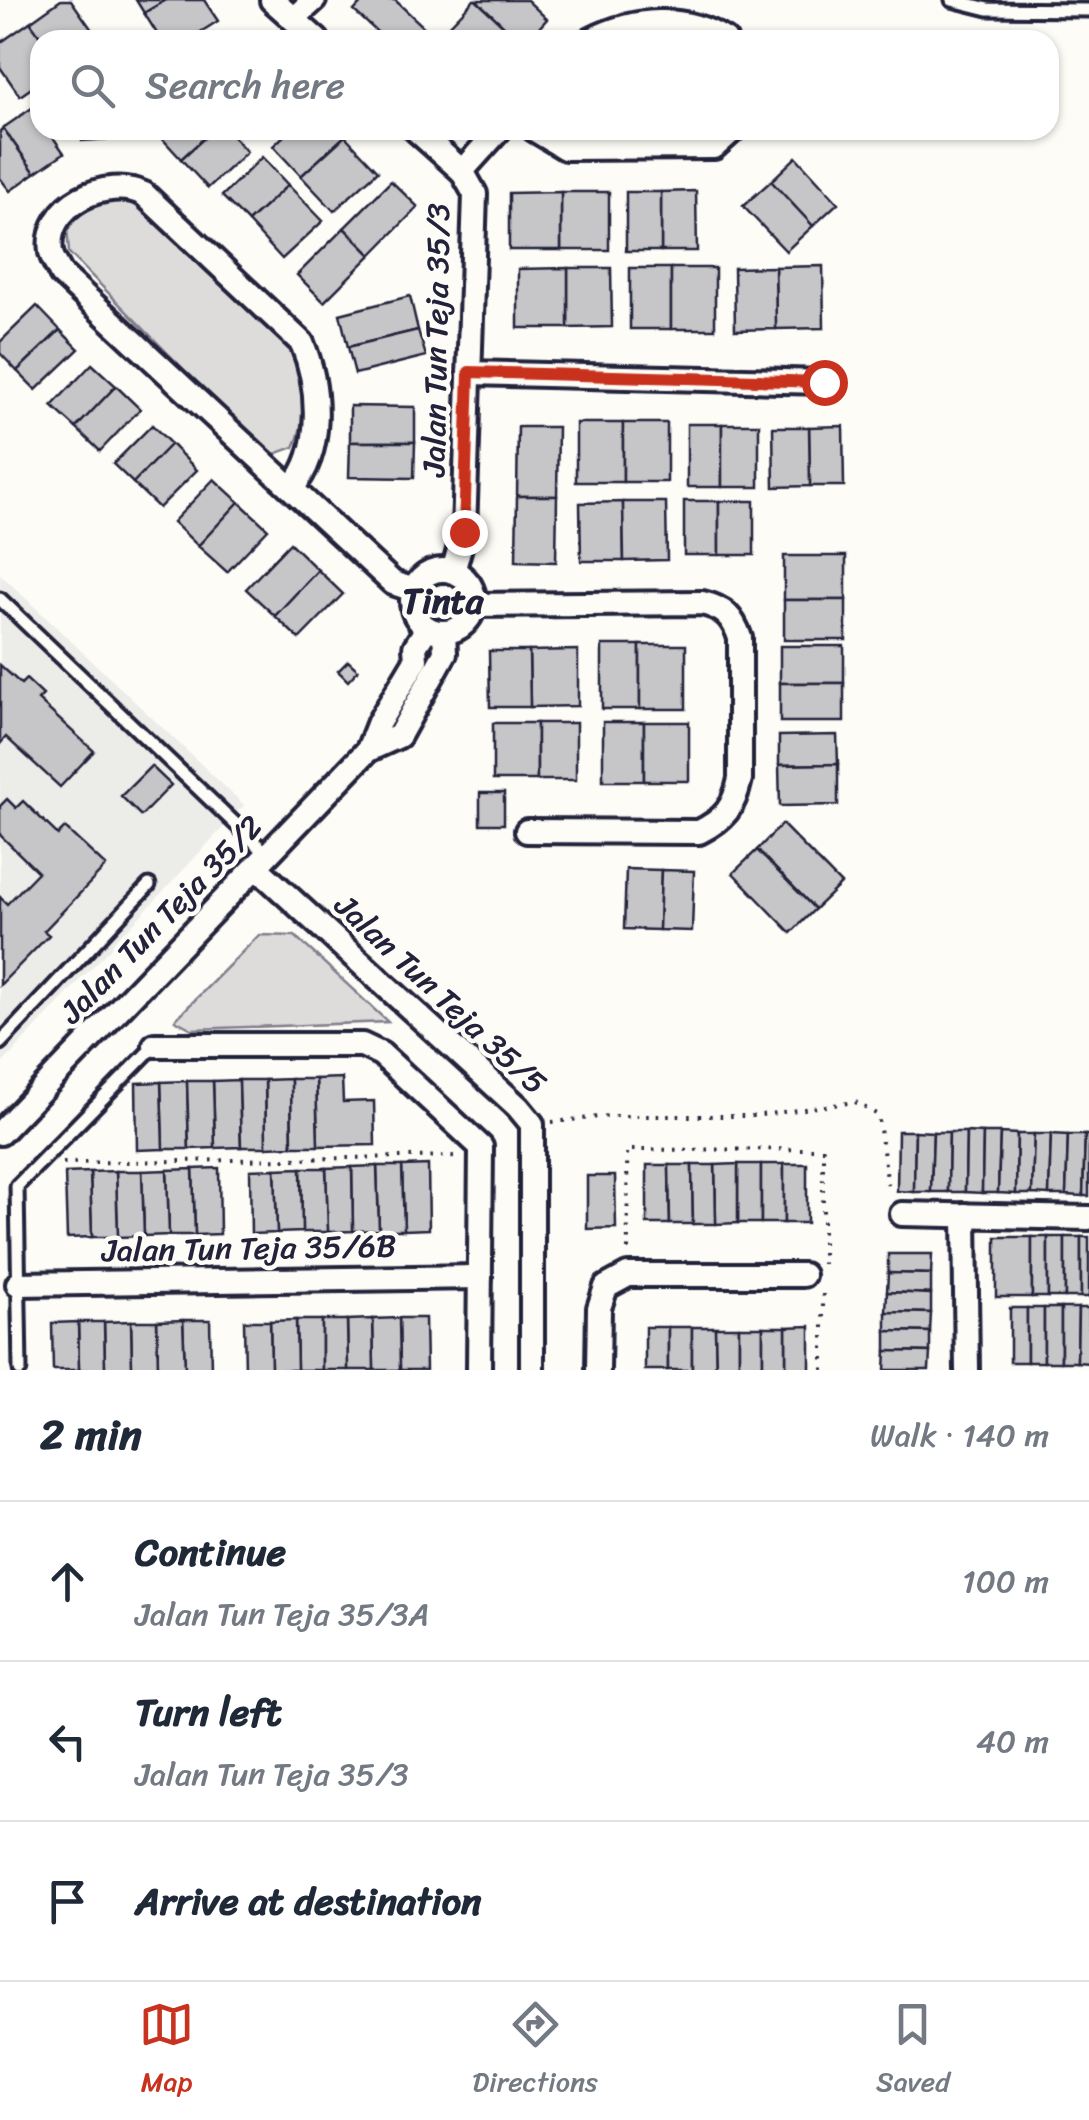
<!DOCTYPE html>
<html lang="en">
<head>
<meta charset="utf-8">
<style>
	body { margin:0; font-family:Sriracha,sans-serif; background:#f2f2f3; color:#1f2937 }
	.stop { position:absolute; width:30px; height:30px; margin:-22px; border:8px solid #c8321e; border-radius:50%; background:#fff }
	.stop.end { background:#c8321e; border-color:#fff; box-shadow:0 2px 10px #0008 }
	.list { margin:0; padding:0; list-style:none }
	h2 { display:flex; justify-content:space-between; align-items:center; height:130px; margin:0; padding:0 40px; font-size:42px }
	h2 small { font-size:32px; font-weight:400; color:#747a83 }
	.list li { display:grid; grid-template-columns:65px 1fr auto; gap:30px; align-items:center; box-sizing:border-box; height:160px; padding:0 40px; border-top:2px solid #e0e1e3 }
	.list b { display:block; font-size:38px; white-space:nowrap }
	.list p { margin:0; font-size:32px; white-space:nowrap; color:#747a83 }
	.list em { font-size:32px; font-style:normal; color:#747a83 }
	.icon { flex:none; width:55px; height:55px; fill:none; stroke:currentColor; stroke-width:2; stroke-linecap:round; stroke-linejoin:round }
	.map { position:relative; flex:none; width:1089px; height:1370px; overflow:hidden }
	.search { position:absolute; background:#fff; box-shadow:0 2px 8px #0004; left:30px; right:30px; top:30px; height:110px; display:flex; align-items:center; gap:25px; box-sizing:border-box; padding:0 35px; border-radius:30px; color:#747a83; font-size:38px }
	.sheet { height:610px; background:#fff }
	nav { display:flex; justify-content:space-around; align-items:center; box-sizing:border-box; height:140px; border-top:2px solid #e0e1e3; background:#fff; font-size:28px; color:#747a83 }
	nav a { display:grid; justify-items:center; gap:5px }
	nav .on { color:#c8321e }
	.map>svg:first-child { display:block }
	.built { fill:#ecece9 }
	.green { fill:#dddcdb; stroke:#807f8b; stroke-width:2.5 }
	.building { fill:#c6c6c8; stroke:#22223b; stroke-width:2.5 }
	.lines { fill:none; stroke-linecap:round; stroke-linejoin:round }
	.lane-casing { stroke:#22223b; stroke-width:19 }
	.street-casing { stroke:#22223b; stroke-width:30 }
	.path { stroke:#22223b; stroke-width:4; stroke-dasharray:2.5 8; stroke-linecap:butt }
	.lane { stroke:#fdfcf7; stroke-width:11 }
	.street { stroke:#fdfcf7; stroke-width:22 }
	.route { stroke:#c8321e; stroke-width:12 }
	.labels { text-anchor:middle; stroke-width:9; stroke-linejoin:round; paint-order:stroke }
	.street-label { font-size:32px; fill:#22223b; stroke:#fdfcf7 }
	.neighbourhood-label { font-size:35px; font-weight:bold; fill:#22223b; stroke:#fdfcf7 }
</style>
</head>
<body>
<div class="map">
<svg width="1089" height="1370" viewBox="0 0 1089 1370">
	<rect width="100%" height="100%" fill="#fdfcf7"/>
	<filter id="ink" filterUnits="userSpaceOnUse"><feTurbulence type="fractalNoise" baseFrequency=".01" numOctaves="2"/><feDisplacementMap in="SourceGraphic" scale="20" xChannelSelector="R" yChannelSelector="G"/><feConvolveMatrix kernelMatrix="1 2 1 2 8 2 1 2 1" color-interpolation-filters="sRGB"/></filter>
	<g filter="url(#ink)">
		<polygon class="built" points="0,574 244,805 0,1066"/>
		<g class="green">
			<path d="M119,200L133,202L293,353C302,379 308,422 294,447L275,454L262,449L69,253L67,227C82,211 97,203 119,200Z"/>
			<polygon points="259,935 295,936 388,1022 192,1029 175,1020"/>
		</g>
		<g class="building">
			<polygon points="61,0 71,0 99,40 43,40 30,22"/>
			<polygon points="136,0 166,0 144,13"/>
			<polygon points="166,0 204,0 218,21 188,40 161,40 144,13"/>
			<polygon points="364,0 395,0 428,31 420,40 386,40 354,11"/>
			<polygon points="474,0 476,0 519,40 466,40 450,25"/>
			<polygon points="476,0 527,0 547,19 528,40 519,40"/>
			<polygon points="30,22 43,40 40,40 40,82 20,96 0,67 0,43"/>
			<polygon points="32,108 40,119 40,130 48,130 64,153 35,173 3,128"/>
			<polygon points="3,128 35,173 10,191 0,178 0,131"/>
			<polygon points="82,130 109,130 110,139 82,141"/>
			<polygon points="109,130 145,130 145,136 110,139"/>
			<polygon points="166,130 213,130 181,159 160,136"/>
			<polygon points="213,130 227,130 247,152 208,188 181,159"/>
			<polygon points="290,130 339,130 345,136 301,176 273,146"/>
			<polygon points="345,136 378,171 334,211 301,176"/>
			<polygon points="262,157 288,185 248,222 222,196"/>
			<polygon points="796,157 838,203 813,226 771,181"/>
			<polygon points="391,181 418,207 371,255 344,228"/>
			<polygon points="771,181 813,226 786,251 743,206"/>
			<polygon points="288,185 323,221 282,259 248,222"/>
			<polygon points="696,191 697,251 661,251 661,192"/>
			<rect x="561" y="192" width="48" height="58"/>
			<polygon points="561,192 561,250 509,250 509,193"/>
			<rect x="626" y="192" width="35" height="59"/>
			<polygon points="344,228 371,255 324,302 297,275"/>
			<polygon points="823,266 824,328 776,329 775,267"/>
			<polygon points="775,267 776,329 735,330 734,268"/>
			<polygon points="568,268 611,268 612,327 568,328"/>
			<polygon points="568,268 568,328 518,328 518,269"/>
			<rect x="630" y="268" width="41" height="61"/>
			<rect x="671" y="268" width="44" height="61"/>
			<polygon points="410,296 418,330 348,347 340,314"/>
			<polygon points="37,306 60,330 17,371 0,353 0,342"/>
			<polygon points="60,330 79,349 36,390 17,371"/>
			<polygon points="418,330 426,356 355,374 348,347"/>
			<polygon points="92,364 116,386 76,428 52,406"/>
			<polygon points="116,386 140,409 100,451 76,428"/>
			<polygon points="350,406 415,407 415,442 350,442"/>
			<rect x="576" y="423" width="47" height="59"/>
			<rect x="623" y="423" width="44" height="59"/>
			<rect x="687" y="424" width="35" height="63"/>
			<rect x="722" y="424" width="37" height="63"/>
			<polygon points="152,425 171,444 133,483 113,464"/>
			<polygon points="843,426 844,486 810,486 809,427"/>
			<polygon points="518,427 558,427 557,496 517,496"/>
			<polygon points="773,427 809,427 810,486 774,487"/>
			<polygon points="350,442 415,442 414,478 349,477"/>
			<polygon points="171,444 197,470 159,508 133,483"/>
			<polygon points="214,479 239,502 198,546 173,522"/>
			<polygon points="517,496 557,496 556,562 516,561"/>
			<rect x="684" y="501" width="35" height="54"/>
			<rect x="719" y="501" width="35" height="54"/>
			<polygon points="239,502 268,529 227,572 198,546"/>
			<polygon points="623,502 624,561 581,561 580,503"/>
			<polygon points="623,502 666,502 667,560 624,561"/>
			<polygon points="290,543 318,570 275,616 246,589"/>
			<rect x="784" y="556" width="62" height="44"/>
			<polygon points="318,570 343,594 299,639 275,616"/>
			<rect x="784" y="600" width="62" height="40"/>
			<rect x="602" y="645" width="38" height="64"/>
			<rect x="640" y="645" width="46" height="64"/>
			<rect x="780" y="646" width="64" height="37"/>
			<polygon points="578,650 578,706 530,707 529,651"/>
			<polygon points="489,651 529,651 530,707 490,707"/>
			<polygon points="348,661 358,670 348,681 338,671"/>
			<polygon points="0,665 21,684 26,679 43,695 38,700 94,751 60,787 6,737 0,744"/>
			<rect x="780" y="683" width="64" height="39"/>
			<rect x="603" y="722" width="41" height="59"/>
			<rect x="644" y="722" width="45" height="59"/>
			<rect x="493" y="723" width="44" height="57"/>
			<rect x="537" y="723" width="39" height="57"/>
			<polygon points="837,735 838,764 779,765 779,736"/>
			<polygon points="838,764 838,805 780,806 779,765"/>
			<polygon points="151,766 171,785 141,816 121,796"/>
			<rect x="480" y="793" width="24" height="31"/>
			<polygon points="7,799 16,808 23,801 58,835 65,828 106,866 44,931 49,935 0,985 0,897 7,904 38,872 0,835 0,806"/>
			<polygon points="782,824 841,884 815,909 757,850"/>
			<polygon points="757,850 815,909 791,933 733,873"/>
			<polygon points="626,869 661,870 659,930 624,929"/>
			<polygon points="661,870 694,871 692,931 659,930"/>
			<polygon points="342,1078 343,1102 374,1101 375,1145 318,1146 316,1079"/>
			<polygon points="291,1079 292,1146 266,1147 265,1080"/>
			<polygon points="291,1079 316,1079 318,1146 292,1146"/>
			<polygon points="239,1080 241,1147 215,1148 213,1081"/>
			<polygon points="239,1080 265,1080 266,1147 241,1147"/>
			<polygon points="187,1081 189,1149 163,1149 161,1082"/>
			<polygon points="187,1081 213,1081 215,1148 189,1149"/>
			<polygon points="161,1082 163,1149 137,1150 136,1083"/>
			<polygon points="898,1131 915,1131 914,1192 897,1191"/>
			<polygon points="915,1131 933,1132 931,1192 914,1192"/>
			<polygon points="933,1132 949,1132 948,1192 931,1192"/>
			<polygon points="949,1132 966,1132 965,1192 948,1192"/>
			<polygon points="966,1132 983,1133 982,1193 965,1192"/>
			<polygon points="983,1133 1000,1133 998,1193 982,1193"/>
			<polygon points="1000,1133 1017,1134 1016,1194 998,1193"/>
			<polygon points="1017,1134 1034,1134 1032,1194 1016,1194"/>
			<polygon points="1034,1134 1051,1134 1049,1195 1032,1194"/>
			<polygon points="1051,1134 1068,1135 1066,1195 1049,1195"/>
			<polygon points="1068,1135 1085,1135 1083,1196 1066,1195"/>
			<polygon points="1085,1135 1089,1135 1089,1196 1083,1196"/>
			<rect x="738" y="1164" width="23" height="59"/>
			<polygon points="738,1164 738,1223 716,1224 715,1165"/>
			<rect x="761" y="1164" width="23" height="59"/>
			<rect x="784" y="1164" width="23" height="59"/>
			<polygon points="428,1165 429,1229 404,1230 402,1166"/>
			<polygon points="647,1165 669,1165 670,1224 647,1224"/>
			<polygon points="669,1165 692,1165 693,1224 670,1224"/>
			<polygon points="692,1165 715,1165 716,1224 693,1224"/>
			<polygon points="377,1166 402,1166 404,1230 379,1230"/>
			<polygon points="377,1166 379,1230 353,1231 352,1167"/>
			<polygon points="352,1167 353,1231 328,1232 326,1168"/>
			<polygon points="219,1168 220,1234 195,1235 193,1169"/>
			<polygon points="301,1168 326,1168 328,1232 302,1232"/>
			<polygon points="301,1168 302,1232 277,1233 275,1169"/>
			<polygon points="193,1169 195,1235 169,1235 167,1170"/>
			<polygon points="275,1169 277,1233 251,1234 250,1170"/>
			<polygon points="167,1170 169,1235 144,1236 142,1171"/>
			<polygon points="116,1171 142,1171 144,1236 118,1237"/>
			<polygon points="116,1171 118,1237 92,1237 90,1172"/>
			<polygon points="90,1172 92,1237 67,1238 65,1173"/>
			<polygon points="587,1176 615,1176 616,1228 587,1229"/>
			<rect x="996" y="1237" width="36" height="60"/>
			<rect x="1032" y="1237" width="16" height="60"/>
			<rect x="1048" y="1237" width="17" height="60"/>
			<rect x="1065" y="1237" width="16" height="60"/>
			<rect x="1081" y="1237" width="8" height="60"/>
			<polygon points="888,1254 932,1254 931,1274 888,1273"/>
			<polygon points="888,1273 931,1274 931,1294 887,1292"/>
			<polygon points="887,1292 931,1294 931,1313 886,1312"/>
			<rect x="1010" y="1308" width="17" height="54"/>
			<rect x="1027" y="1308" width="17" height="54"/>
			<rect x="1044" y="1308" width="17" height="54"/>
			<polygon points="1061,1308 1078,1308 1077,1362 1061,1362"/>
			<polygon points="1078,1308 1089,1308 1089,1363 1077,1362"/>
			<polygon points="886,1312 931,1313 930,1332 886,1331"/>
			<polygon points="399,1318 425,1318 426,1370 400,1370"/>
			<polygon points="399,1318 400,1370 374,1370 373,1319"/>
			<polygon points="373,1319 374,1370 348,1370 347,1320"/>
			<polygon points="183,1320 210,1320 211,1370 185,1370"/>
			<polygon points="183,1320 185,1370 158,1370 157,1321"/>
			<polygon points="296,1320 322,1320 322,1370 297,1370"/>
			<polygon points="296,1320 297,1370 271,1370 270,1321"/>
			<polygon points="322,1320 347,1320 348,1370 322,1370"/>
			<polygon points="131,1321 157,1321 158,1370 132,1370"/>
			<polygon points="131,1321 132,1370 105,1370 104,1322"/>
			<polygon points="244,1321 270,1321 271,1370 245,1370"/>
			<polygon points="78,1322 104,1322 105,1370 79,1370"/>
			<polygon points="78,1322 79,1370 53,1370 52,1323"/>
			<polygon points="810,1326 810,1370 786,1370 786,1327"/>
			<rect x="645" y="1327" width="23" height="43"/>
			<rect x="668" y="1327" width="24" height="43"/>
			<polygon points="692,1327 715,1327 716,1370 692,1370"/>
			<polygon points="715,1327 739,1327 739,1370 716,1370"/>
			<rect x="739" y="1327" width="24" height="43"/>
			<rect x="763" y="1327" width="23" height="43"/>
			<polygon points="886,1331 930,1332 930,1352 886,1351"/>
			<polygon points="886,1351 930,1352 929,1370 885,1370"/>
		</g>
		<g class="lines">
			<defs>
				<g id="lane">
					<polyline points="952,0 988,9 1089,10"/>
					<polyline points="0,599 268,855"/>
					<polyline points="0,1043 149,885"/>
					<polyline points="20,1370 17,1186 155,1045"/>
				</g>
				<g id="street">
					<polyline points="272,0 317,40"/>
					<polyline points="293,19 314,0"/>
					<path d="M591,40C634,18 684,14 725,40"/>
					<polyline points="416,130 462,171 475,194 464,532 453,572"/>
					<polyline points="535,130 565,148 714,147 733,130"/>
					<polyline points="462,171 499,130"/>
					<polyline points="469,373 825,382"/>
					<path d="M292,488C324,451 320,386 302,343L144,194C107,176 44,204 51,252C52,259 58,267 61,274L393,583L414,590"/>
					<circle cx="443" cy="601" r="31"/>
					<path d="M474,605L702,603C724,608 733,617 740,638V779C734,807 725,819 699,832L527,831"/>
					<polyline points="368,750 379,722 416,660 415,647 427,628"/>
					<polyline points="256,867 518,1107 532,1124 532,1370"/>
					<polyline points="155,1045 362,1045 381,1054 481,1147 479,1370"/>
					<polyline points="0,1133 368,750 399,736 445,653 444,632"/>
					<polyline points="902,1214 1089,1218"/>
					<polyline points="965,1215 967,1370"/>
					<polyline points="18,1284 480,1277"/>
					<polyline points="598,1370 599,1308 606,1287 628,1275 803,1275"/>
				</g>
			</defs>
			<use href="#lane" class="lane-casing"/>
			<use href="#street" class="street-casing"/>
			<g class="path">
				<polyline points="552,1122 609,1116 754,1116 855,1102 878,1115 889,1193"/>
				<polyline points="63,1163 459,1156"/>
				<polyline points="628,1250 627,1150 823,1149 823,1264"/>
				<polyline points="823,1370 823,1288"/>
			</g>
			<use href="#lane" class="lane"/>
			<use href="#street" class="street"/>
		</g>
	</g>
	<g class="lines" filter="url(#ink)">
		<polyline class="route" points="464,532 469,372 824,382"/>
	</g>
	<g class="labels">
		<g class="street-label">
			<text transform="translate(436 340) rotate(-89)" y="11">Jalan Tun Teja 35/3</text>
			<text transform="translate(161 919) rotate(-46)" y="11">Jalan Tun Teja 35/2</text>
			<text transform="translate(441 994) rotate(43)" y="11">Jalan Tun Teja 35/5</text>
			<text transform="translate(249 1248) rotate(-1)" y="11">Jalan Tun Teja 35/6B</text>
		</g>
		<g class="neighbourhood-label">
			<text x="443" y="613">Tinta</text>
		</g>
	</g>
</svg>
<div class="stop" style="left:824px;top:382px"></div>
<div class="stop end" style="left:464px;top:532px"></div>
<div class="search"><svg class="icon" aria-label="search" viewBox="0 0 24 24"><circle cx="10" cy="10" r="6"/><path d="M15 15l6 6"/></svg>Search here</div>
</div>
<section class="sheet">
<h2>2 min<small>Walk · 140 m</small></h2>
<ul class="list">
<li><svg class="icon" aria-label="ahead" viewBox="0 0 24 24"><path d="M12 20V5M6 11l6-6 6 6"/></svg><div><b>Continue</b><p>Jalan Tun Teja 35/3A</p></div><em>100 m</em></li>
<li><svg class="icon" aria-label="left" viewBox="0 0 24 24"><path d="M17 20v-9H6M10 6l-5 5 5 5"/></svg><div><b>Turn left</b><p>Jalan Tun Teja 35/3</p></div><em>40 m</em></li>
<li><svg class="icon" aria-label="arrive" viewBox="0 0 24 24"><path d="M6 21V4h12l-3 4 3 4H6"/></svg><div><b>Arrive at destination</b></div></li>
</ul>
</section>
<nav>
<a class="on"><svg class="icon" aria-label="map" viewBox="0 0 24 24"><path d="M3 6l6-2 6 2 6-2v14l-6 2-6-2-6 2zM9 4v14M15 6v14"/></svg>Map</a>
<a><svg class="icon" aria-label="directions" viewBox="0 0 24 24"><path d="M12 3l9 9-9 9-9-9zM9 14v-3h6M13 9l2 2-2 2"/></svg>Directions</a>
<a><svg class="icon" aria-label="saved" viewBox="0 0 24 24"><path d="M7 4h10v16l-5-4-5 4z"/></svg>Saved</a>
</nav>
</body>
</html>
